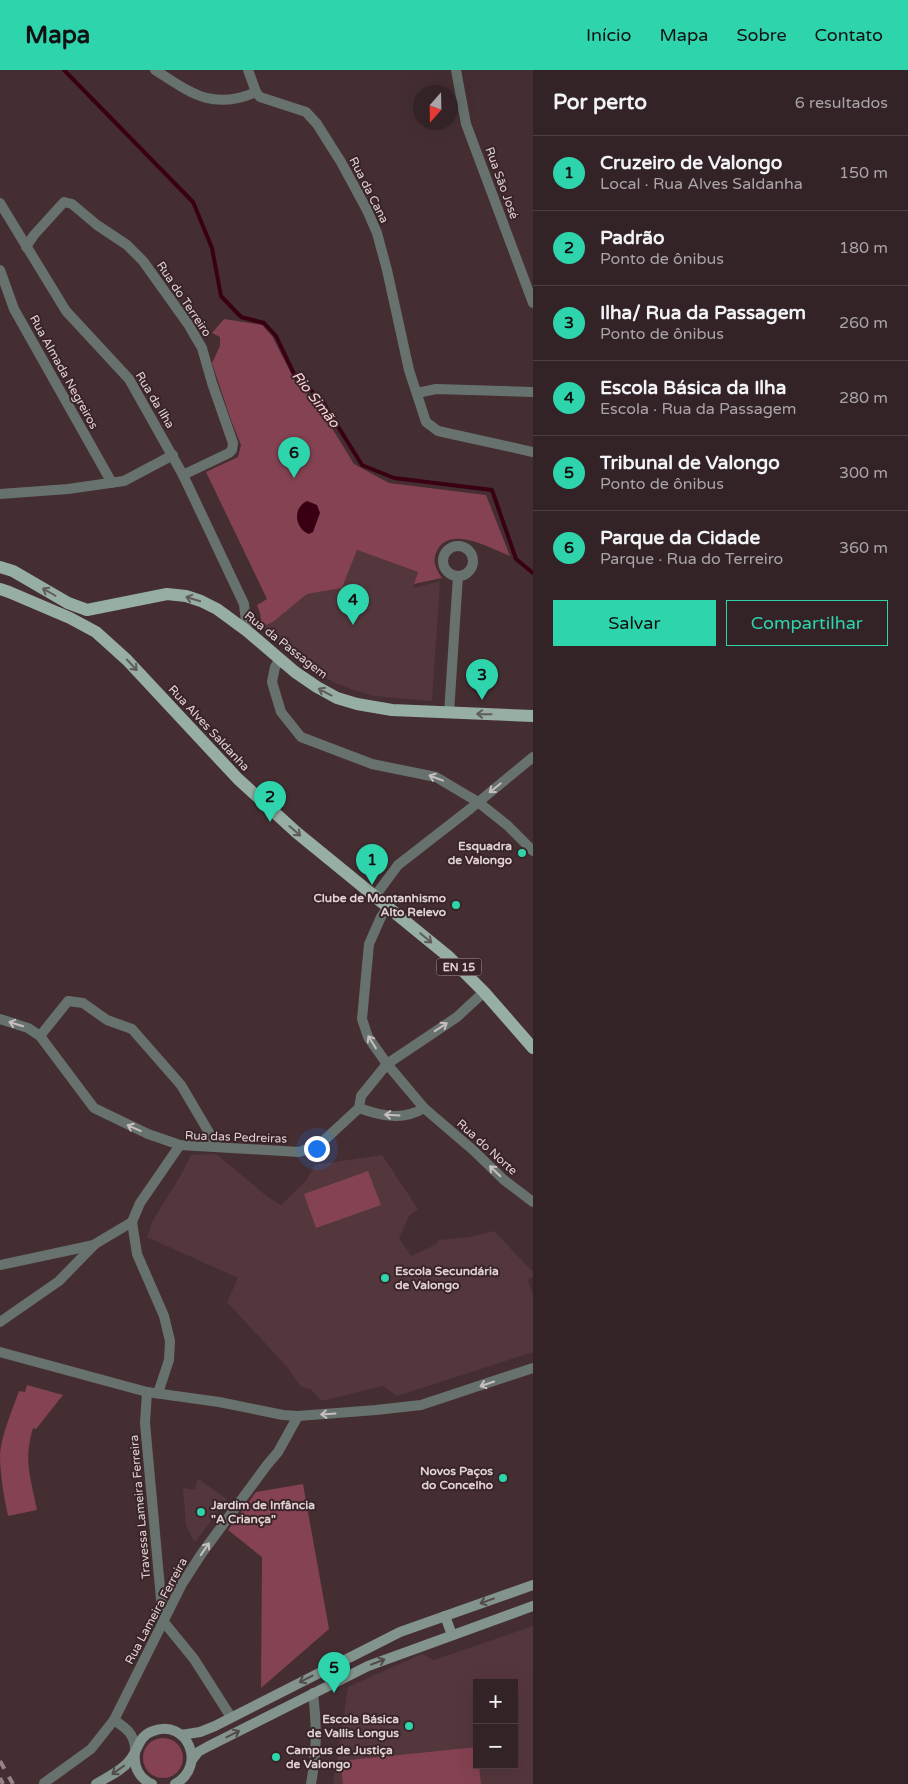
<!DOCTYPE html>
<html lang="pt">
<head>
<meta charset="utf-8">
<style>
	body { margin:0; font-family:"Varela Round",sans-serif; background:#3e2f32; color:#f1f3f6 }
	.controls { position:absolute; right:15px; bottom:15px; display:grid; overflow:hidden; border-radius:0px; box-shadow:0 5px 20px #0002 }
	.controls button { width:45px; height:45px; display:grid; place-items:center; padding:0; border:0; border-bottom:1px solid #4e3f43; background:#332226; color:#f1f3f6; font:25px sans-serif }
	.compass { position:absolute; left:413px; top:15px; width:45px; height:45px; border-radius:50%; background:#332226; box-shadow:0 5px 20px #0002; rotate:200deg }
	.you { position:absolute; left:316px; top:1078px; width:18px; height:18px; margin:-12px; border:4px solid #fff; border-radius:50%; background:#1a73e8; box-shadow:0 0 0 8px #1a73e833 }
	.badge { display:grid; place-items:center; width:32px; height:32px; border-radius:50%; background:#2ed4ab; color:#111; font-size:16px; font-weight:700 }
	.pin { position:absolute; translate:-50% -41px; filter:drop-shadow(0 1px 2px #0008) }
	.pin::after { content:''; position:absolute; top:26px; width:18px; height:15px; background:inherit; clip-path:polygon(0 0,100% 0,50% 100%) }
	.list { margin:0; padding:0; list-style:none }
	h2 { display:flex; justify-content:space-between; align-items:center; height:65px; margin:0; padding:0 20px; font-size:21px }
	h2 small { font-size:16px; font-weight:400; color:#a9a4a7 }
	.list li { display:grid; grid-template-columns:32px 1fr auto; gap:15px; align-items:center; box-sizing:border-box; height:75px; padding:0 20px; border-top:1px solid #4e3f43 }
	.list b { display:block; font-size:19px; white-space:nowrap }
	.list p { margin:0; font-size:16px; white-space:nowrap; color:#a9a4a7 }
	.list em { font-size:16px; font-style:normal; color:#a9a4a7 }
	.actions { display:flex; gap:10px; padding:15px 20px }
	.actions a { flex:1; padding:11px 0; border:1px solid #2ed4ab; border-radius:0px; text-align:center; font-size:18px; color:#2ed4ab }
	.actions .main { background:#2ed4ab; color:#111 }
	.map { position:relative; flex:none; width:533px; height:1714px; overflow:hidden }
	header { display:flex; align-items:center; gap:30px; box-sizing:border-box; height:70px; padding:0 25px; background:#2ed4ab; color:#111 }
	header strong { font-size:24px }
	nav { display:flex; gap:28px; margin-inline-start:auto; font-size:18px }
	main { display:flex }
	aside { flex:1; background:#332226 }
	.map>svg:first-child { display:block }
	.built { fill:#54373d; fill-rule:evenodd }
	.green { fill:#844252 }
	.water { fill:#390013 }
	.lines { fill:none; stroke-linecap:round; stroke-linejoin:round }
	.stream { stroke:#390013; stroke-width:4 }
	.minor { stroke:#67726e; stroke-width:10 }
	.secondary { stroke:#82948d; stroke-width:10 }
	.primary { stroke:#97aea5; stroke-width:12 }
	.rail { stroke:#968386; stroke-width:4; stroke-dasharray:9 9; stroke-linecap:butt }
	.oneway { stroke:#5f5b5a }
	.oneway2 { stroke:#c8bebf }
	.oneway3 { stroke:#534b4b }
	.poi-dot { fill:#2ed4ab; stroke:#392428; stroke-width:2 }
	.labels { text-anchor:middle; stroke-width:4; stroke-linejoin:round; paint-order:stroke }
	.shield { fill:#392428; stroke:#ae9da0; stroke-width:1 }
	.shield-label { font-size:11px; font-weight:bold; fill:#e0d1d3 }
	.street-label { font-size:12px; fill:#e0d1d3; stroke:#392428 }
	.poi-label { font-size:12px; font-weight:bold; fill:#e0d1d3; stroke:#392428; text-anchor:end }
	.water-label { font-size:14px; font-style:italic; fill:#fdd2da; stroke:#392428 }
</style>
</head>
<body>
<header>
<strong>Mapa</strong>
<nav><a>Início</a><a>Mapa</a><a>Sobre</a><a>Contato</a></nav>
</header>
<main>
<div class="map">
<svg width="533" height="1714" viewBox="0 0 533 1714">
	<rect width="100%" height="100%" fill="#442e32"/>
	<g class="built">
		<polygon points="357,480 418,502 413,518 440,511 432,631 374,626 351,619 333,612 307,595 267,565 262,557 273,552 307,524 342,518"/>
		<polygon points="216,1084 268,1127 281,1135 306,1111 315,1095 382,1085 418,1139 409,1146 399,1168 411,1186 435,1175 439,1170 469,1167 494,1161 533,1202 533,1207 528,1210 533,1225 533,1282 397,1326 383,1316 321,1331 311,1319 301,1317 288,1298 227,1232 238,1208 147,1167 153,1150 181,1105 191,1085"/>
		<polygon points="198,1409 227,1429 196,1471 193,1470 186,1455 183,1418 195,1420"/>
		<path d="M533,1556V1714H333L348,1617L422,1584L434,1590ZM477,1613H514V1695H477Z"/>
	</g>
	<g class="green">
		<path d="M224,249L262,255L272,266L297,315L316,332L354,394L389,413L486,425L510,486C491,479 448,453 436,483C432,492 437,501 442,508L414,514L418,502L357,480L342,518L307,524L273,552L262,557L260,543L257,535L267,529L206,402L238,387L241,375L231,350L212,293L220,276V267L212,263Z"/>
		<polygon points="368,1101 381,1135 316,1158 304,1124"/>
		<path d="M27,1315L63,1325L36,1359L33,1358C23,1391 31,1408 37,1440L8,1446C4,1426 0,1405 0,1384C2,1363 12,1341 19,1321L25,1322Z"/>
		<polygon points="303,1414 329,1559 261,1618 262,1487 228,1460 256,1422"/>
		<circle cx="163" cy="1688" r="20"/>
		<polygon points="477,1677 477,1695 479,1695 481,1714 343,1714 340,1691"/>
	</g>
	<path class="water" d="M307,431L317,435L320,443L313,462L309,464C295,459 292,438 307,431Z"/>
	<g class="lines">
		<polyline class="stream" points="64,0 193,132 212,178 221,226 241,247 264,253 276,266 296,308 308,317 324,334 362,395 394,408 492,420 516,489 533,503"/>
		<g class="minor">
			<path d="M155,0C191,23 212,41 256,22"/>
			<polyline points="248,0 256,22 260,27 306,42 317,54 341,92 367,140 377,163 387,200 409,300 426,352 438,361 533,382"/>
			<polyline points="456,0 466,54 533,233"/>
			<polyline points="0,133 66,241 129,309 183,405 244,534 247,561"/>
			<polyline points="26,177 34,165 64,132 72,134 97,155 127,175 143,191 188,254 202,278 212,313 233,373 232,380 229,383 183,405"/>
			<polyline points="0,200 14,239 112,413"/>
			<polyline points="417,323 436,319 533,322"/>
			<polyline points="0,424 68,419 124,411 173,385"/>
			<circle cx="458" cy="491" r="15"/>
			<polyline points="280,590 275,597 272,612 281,642 301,667 372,694 436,707 478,732 507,755 533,781"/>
			<polyline points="449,643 458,506"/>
			<polyline points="375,826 398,795 470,739 533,687"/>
			<polyline points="388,837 381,847 369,874 362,949 368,967 387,994 424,1038 473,1080 504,1110 533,1132"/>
			<polyline points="0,949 28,958 40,966 94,1038 148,1064 180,1075"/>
			<polyline points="40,966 68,931 83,933 107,950 132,959 181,1015 217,1076"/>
			<path d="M359,1038C381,1046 403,1051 424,1038"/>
			<polyline points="132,1152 137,1184 164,1246 170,1271 169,1290 158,1323"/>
			<polyline points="0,1195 94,1175"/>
			<polyline points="0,1252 59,1211 95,1174 132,1152 140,1133 180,1075 299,1082 319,1075 359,1038 361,1026 387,994 457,947 484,922"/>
			<polyline points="0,1282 147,1322 219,1332 283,1345 298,1346 376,1340 421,1335 533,1298"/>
			<polyline points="147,1322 145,1353 163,1551 194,1589 231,1647"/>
			<path d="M114,1650C126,1658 135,1664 135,1680"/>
			<polyline points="44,1713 91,1679 114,1650 182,1514 202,1483 267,1395 278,1382 298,1346"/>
			<path d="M311,1714C317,1680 317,1658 313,1623"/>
		</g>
		<g class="secondary">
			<polyline points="445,1546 452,1565"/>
			<polyline points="181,1665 200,1662 215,1656 400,1562 533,1515"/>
			<path d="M135,1683C133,1697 140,1709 152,1714"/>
			<polyline points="192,1690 198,1682 207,1677 368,1596 533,1536"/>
			<path d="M96,1714C107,1707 122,1701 130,1690C139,1679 138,1666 153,1661C187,1648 208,1696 175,1714"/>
		</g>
		<g class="primary">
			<polyline points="0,497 13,501 68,533 87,540 167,524 186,526 201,531 217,539 247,561 295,602 317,617 337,628 357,634 392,640 533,646"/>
			<polyline points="0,519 9,522 70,548 96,562 127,590 238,709 296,762 449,887 484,922 533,978"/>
		</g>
		<g class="rail">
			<polyline points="0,1691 13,1714"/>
			<polyline points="0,1708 3,1714"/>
		</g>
	</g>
	<defs><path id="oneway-shaft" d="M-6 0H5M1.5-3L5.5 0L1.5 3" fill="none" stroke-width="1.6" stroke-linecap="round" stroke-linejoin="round" transform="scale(1.25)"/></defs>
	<g class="oneway">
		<use href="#oneway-shaft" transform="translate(49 522) rotate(-150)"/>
		<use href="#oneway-shaft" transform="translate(193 529) rotate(-163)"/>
		<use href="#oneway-shaft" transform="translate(132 595) rotate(47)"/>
		<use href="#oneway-shaft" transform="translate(325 622) rotate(-152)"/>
		<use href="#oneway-shaft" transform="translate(484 644) rotate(-179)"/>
		<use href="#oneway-shaft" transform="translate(295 761) rotate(41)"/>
		<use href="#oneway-shaft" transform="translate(426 868) rotate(40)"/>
	</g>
	<g class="oneway2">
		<use href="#oneway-shaft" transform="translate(436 708) rotate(-159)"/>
		<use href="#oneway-shaft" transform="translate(495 718) rotate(141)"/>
		<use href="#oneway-shaft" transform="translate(16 954) rotate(-163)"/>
		<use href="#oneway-shaft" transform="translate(441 957) rotate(-33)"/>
		<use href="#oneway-shaft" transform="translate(372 972) rotate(-122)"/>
		<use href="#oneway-shaft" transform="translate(392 1045) rotate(-177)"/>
		<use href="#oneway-shaft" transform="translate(134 1058) rotate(-156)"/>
		<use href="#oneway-shaft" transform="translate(495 1101) rotate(-136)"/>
		<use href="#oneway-shaft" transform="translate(487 1314) rotate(161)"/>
		<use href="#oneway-shaft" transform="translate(328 1344) rotate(176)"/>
		<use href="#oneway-shaft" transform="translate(205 1479) rotate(-55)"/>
	</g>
	<g class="oneway3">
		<use href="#oneway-shaft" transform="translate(487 1531) rotate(160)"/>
		<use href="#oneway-shaft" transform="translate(378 1592) rotate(-21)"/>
		<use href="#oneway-shaft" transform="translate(306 1609) rotate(153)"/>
		<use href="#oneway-shaft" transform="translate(233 1664) rotate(-27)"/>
		<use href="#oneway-shaft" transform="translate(118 1700) rotate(145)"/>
	</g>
	<g class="poi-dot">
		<circle cx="522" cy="783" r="5"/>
		<circle cx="456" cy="835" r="5"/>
		<circle cx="385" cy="1208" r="5"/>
		<circle cx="503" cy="1408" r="5"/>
		<circle cx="201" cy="1442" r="5"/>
		<circle cx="409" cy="1656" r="5"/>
		<circle cx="276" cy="1687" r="5"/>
	</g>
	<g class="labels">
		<rect class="shield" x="436.5" y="888.5" width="45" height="17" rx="4"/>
		<g class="shield-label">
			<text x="459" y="901">EN 15</text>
		</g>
		<g class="street-label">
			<text transform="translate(502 113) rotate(70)" y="4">Rua São José</text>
			<text transform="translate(369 120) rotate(63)" y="4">Rua da Cana</text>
			<text transform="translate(184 229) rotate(56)" y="4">Rua do Terreiro</text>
			<text transform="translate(64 302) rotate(61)" y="4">Rua Almada Negreiros</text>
			<text transform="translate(155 330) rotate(59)" y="4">Rua da Ilha</text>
			<text transform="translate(286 575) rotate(38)" y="4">Rua da Passagem</text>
			<text transform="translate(209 658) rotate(47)" y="4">Rua Alves Saldanha</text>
			<text transform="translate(236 1067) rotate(2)" y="4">Rua das Pedreiras</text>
			<text transform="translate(487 1077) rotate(42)" y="4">Rua do Norte</text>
			<text transform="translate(140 1437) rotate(-95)" y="4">Travessa Lameira Ferreira</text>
			<text transform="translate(156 1541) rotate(-62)" y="4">Rua Lameira Ferreira</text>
		</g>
		<g class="poi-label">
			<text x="512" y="780">Esquadra<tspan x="512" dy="14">de Valongo</tspan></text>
			<text x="446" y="832">Clube de Montanhismo<tspan x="446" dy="14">Alto Relevo</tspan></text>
			<text x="395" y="1205" text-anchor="start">Escola Secundária<tspan x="395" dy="14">de Valongo</tspan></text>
			<text x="493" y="1405">Novos Paços<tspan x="493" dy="14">do Concelho</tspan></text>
			<text x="211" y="1439" text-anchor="start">Jardim de Infância<tspan x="211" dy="14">"A Criança"</tspan></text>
			<text x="399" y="1653">Escola Básica<tspan x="399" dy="14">de Vallis Longus</tspan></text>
			<text x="286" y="1684" text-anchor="start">Campus de Justiça<tspan x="286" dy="14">de Valongo</tspan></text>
		</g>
		<g class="water-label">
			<text transform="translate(316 329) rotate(52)" y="5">Rio Simão</text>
		</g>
	</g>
</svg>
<div class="controls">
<button>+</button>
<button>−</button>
</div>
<svg class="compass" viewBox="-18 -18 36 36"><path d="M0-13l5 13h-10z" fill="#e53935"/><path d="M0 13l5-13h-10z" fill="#a9a4a7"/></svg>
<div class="you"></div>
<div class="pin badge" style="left:372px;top:815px">1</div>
<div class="pin badge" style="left:270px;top:752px">2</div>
<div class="pin badge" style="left:482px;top:630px">3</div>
<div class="pin badge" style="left:353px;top:555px">4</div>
<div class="pin badge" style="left:334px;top:1623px">5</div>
<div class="pin badge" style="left:294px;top:408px">6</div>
</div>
<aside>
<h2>Por perto<small>6 resultados</small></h2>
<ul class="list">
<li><span class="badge">1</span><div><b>Cruzeiro de Valongo</b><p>Local · Rua Alves Saldanha</p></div><em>150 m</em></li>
<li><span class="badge">2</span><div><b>Padrão</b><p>Ponto de ônibus</p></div><em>180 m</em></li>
<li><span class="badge">3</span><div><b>Ilha/ Rua da Passagem</b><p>Ponto de ônibus</p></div><em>260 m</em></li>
<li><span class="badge">4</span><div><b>Escola Básica da Ilha</b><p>Escola · Rua da Passagem</p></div><em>280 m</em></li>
<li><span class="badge">5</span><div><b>Tribunal de Valongo</b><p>Ponto de ônibus</p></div><em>300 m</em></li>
<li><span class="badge">6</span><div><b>Parque da Cidade</b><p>Parque · Rua do Terreiro</p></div><em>360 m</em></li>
</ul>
<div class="actions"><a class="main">Salvar</a><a>Compartilhar</a></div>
</aside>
</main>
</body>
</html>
